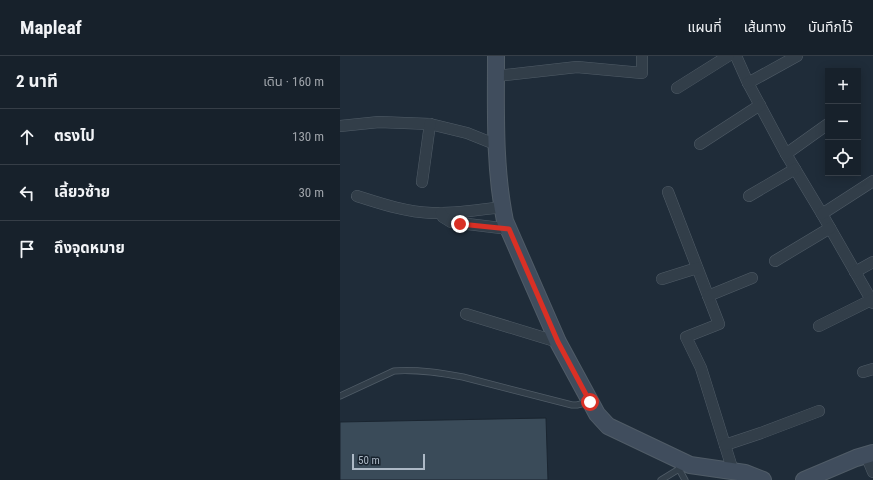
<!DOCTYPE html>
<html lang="th">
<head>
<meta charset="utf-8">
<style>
	body { margin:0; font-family:"Roboto Condensed","Noto Sans Thai",sans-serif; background:#202933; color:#f1f3f6 }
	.controls { position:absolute; right:12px; top:12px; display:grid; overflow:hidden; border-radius:0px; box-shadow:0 2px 10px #0003 }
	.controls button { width:36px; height:36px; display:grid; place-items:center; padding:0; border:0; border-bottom:1px solid #363e47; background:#17212b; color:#f1f3f6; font:20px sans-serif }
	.scale { position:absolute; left:12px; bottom:10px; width:73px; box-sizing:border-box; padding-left:4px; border:2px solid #adb9c6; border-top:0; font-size:11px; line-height:14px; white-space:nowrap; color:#adb9c6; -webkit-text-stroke:3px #18232e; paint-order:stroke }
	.stop { position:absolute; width:12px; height:12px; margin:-9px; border:3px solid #d93025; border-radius:50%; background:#fff }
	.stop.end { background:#d93025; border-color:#fff; box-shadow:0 1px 4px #0008 }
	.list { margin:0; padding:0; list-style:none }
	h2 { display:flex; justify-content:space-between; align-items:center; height:52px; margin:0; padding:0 16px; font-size:17px }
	h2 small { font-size:13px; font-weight:400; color:#9ea3a9 }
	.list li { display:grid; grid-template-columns:26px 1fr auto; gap:12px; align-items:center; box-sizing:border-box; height:56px; padding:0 16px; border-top:1px solid #363e47 }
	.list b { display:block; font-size:15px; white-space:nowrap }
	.list em { font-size:13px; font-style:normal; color:#9ea3a9 }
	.icon { flex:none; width:22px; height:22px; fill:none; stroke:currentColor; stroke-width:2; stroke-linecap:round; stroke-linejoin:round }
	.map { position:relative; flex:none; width:533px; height:424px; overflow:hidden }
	header { display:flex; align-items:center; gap:24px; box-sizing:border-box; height:56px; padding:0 20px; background:#17212b; border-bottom:1px solid #363e47 }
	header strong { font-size:19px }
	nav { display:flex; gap:22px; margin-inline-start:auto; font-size:14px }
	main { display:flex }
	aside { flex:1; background:#17212b }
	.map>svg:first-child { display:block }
	.building { fill:#3a4b59; stroke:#1a2530 }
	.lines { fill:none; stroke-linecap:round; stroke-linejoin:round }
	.lane-casing { stroke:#505c67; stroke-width:7 }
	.street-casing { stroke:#505c67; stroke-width:12 }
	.secondary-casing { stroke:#505c67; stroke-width:18 }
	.lane { stroke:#323e49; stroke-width:5.5 }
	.street { stroke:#323e49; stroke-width:11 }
	.secondary { stroke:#404d5d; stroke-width:16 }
	.route { stroke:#d93025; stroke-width:5 }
</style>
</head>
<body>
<header>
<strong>Mapleaf</strong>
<nav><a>แผนที่</a><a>เส้นทาง</a><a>บันทึกไว้</a></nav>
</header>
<main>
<aside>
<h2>2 นาที<small>เดิน · 160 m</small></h2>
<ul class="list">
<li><svg class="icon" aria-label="ahead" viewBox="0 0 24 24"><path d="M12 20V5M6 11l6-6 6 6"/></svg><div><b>ตรงไป</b></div><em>130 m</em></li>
<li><svg class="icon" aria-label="left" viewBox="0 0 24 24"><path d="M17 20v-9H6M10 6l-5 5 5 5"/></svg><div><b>เลี้ยวซ้าย</b></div><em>30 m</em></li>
<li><svg class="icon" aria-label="arrive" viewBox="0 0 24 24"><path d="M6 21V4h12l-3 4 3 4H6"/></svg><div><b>ถึงจุดหมาย</b></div></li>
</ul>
</aside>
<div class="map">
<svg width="533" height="424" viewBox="0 0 533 424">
	<rect width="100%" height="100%" fill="#1f2c39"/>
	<polygon class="building" points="206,362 208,424 0,424 0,366"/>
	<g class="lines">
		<defs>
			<g id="lane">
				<path d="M0,340L54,315C77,313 101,317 123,321L232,349H237L249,346"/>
				<polyline points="338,406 339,413 345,424"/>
				<polyline points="321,424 339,413"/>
			</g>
			<g id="street">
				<polyline points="396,0 408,27 446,98 482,158 533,247"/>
				<polyline points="156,20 237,11 302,17 302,0"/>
				<polyline points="408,27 457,0"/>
				<polyline points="337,32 388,0"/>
				<polyline points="0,70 39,66 90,68 127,77 157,89"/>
				<polyline points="360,88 420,49"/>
				<polyline points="446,98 488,68"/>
				<polyline points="82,126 90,68"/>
				<polyline points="328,136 379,268 346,281 361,312 393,415"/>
				<path d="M17,140C42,148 66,156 92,157C115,158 139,154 162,151"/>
				<polyline points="409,140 455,113"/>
				<polyline points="101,157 103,161 111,166 169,173"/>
				<polyline points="482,158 533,125"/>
				<polyline points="435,205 490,172"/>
				<polyline points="515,216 533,206"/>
				<polyline points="322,223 357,212"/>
				<polyline points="368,240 412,222"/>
				<polyline points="126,258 218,286"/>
				<polyline points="479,270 531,244"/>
				<polyline points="523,316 533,313"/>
				<polyline points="385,389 421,377 479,355"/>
				<polyline points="526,399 533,416"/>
			</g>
			<g id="secondary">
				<path d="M156,0C156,55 154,111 165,165L218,286L250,345L257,358L268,370L350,409L405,417L423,424"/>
				<polyline points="464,424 516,402 533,397"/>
			</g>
		</defs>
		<use href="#lane" class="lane-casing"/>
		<use href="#street" class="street-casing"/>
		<use href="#secondary" class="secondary-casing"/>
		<use href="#lane" class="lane"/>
		<use href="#street" class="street"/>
		<use href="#secondary" class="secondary"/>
	</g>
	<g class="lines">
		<polyline class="route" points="120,168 169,173 218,286 250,346"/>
	</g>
</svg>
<div class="controls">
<button>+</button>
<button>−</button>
<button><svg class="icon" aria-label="locate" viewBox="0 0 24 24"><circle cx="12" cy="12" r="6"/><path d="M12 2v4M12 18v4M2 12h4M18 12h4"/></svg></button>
</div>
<div class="scale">50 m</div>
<div class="stop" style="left:250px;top:346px"></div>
<div class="stop end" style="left:120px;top:168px"></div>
</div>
</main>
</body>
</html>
